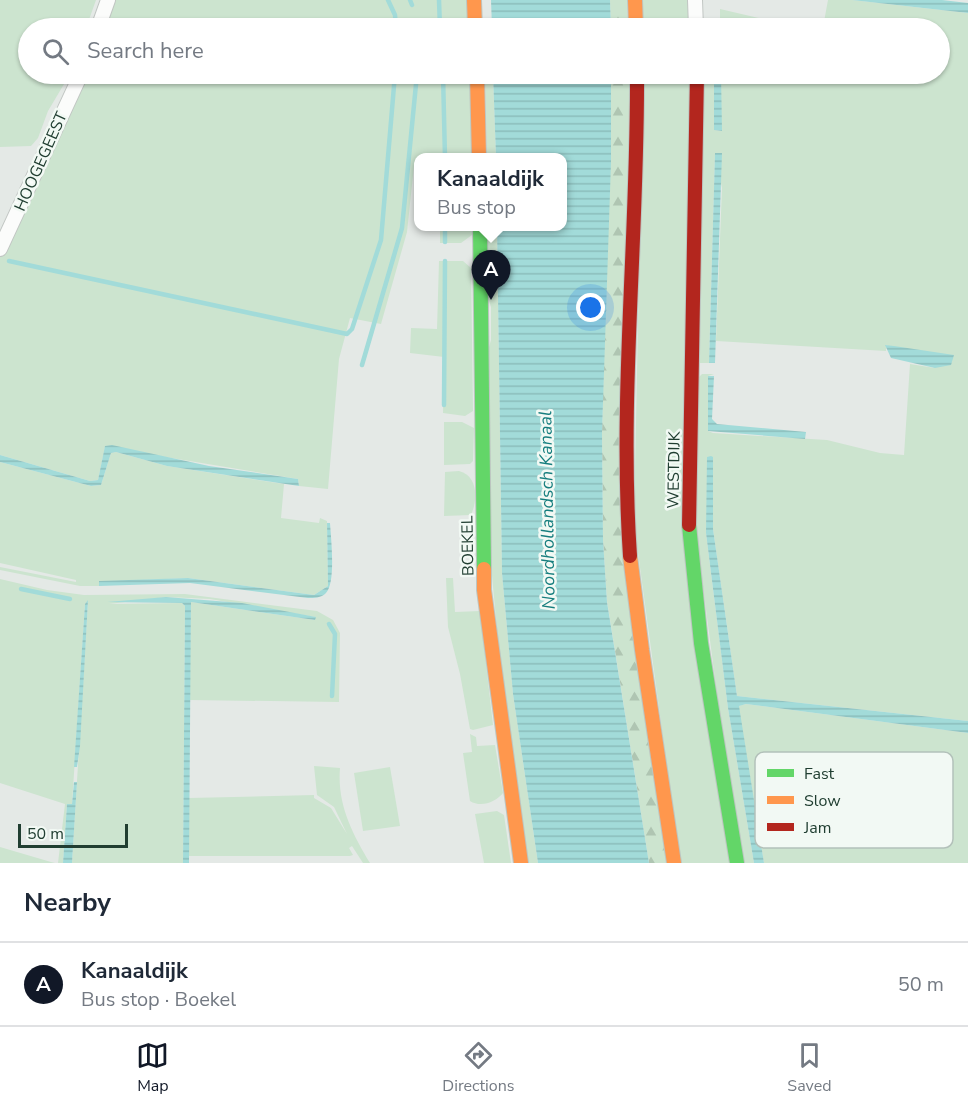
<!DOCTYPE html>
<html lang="en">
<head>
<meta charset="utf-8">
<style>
	body { margin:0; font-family:"Nunito Sans",sans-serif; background:#f2f2f3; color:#1f2937 }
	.scale { position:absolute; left:18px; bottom:15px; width:110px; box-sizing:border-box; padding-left:6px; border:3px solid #203e31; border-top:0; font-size:16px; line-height:21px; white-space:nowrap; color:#203e31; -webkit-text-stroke:4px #f2f9f4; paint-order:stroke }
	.you { position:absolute; left:591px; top:308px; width:21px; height:21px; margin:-15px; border:4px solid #fff; border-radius:50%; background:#1a73e8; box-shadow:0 0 0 9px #1a73e833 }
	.badge { display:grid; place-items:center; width:39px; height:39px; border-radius:50%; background:#111827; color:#fff; font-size:20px; font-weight:700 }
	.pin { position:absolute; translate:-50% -50px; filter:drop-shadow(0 2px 3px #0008) }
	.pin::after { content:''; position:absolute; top:32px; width:21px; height:18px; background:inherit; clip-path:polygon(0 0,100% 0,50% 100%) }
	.popup { position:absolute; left:414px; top:153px; width:153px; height:78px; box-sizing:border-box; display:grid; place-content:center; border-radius:12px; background:#fff; filter:drop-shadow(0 2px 4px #0005); font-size:20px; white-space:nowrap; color:#747a83 }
	.popup b { font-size:22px; color:#1f2937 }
	.popup::after { content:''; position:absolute; left:50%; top:100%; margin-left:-12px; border:12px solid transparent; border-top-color:#fff }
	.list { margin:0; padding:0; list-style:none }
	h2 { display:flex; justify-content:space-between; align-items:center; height:78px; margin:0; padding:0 24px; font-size:26px }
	h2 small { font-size:20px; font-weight:400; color:#747a83 }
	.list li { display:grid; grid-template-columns:39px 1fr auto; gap:18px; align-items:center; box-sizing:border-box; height:84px; padding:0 24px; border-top:2px solid #e0e1e3 }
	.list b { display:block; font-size:22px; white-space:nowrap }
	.list p { margin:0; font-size:20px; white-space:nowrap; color:#747a83 }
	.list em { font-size:20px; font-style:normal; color:#747a83 }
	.icon { flex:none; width:33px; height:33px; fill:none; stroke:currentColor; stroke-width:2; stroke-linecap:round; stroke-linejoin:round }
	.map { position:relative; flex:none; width:968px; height:863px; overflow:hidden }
	.search { position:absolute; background:#fff; box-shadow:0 2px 4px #0004; left:18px; right:18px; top:18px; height:66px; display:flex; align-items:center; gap:15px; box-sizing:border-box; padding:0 21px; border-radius:33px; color:#747a83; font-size:22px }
	.sheet { height:162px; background:#fff }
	nav { display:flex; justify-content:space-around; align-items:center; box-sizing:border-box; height:84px; border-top:2px solid #e0e1e3; background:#fff; font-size:16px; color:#747a83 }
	nav a { display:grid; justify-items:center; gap:3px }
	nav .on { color:#111827 }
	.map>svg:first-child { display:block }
	.grass { fill:#cce4cf }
	.forest { fill:url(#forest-firs) }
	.water { fill:url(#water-rules) }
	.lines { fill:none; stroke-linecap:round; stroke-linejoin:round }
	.stream { stroke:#a2dbd9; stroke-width:4.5 }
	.street-casing { stroke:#c1c6c3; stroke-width:16 }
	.fast-casing { stroke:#bdc5c1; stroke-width:16 }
	.slow-casing { stroke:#bdc5c1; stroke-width:16 }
	.jam-casing { stroke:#bdc5c1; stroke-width:16 }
	.street { stroke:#fbfcfb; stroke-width:14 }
	.fast { stroke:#63d668; stroke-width:14 }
	.slow { stroke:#ff974d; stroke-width:14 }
	.jam { stroke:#b3261e; stroke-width:14 }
	.labels { text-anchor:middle; stroke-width:5; stroke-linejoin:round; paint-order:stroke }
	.street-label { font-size:16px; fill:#203e31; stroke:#f2f9f4 }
	.water-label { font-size:18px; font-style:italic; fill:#167e7e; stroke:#f2f9f4 }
	.key { fill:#f2f9f4; stroke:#b3c1ba; stroke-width:1.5 }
	.key-label { font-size:16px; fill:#203e31 }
</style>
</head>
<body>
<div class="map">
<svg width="968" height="863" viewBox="0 0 968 863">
	<defs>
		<pattern id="forest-firs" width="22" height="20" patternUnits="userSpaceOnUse" patternTransform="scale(1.5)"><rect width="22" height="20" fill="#cce4cf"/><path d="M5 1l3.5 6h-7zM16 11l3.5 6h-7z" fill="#afc5b2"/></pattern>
		<pattern id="water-rules" width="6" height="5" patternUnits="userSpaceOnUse" patternTransform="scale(1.5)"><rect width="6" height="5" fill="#a2dbd9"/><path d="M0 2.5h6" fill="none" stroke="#8bbdbb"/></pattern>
	</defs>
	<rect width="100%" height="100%" fill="#e4e9e6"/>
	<g class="grass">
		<polygon points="0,0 96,0 86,28 28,28 28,74 70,74 48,111 38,138 31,146 0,147"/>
		<polygon points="112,0 467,0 468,28 103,28"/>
		<polygon points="642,0 688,0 689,28 642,28"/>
		<polygon points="828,0 852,0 968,13 968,721 737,696 713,529 713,457 706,533 728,708 754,863 744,863 718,702 694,517 697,379 702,374 714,374 708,376 708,431 713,433 827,440 880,453 904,455 910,364 935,368 886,345 886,351 716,341 722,188 715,154 709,362 715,363 700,363 701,74 714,74 714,130 721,131 721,74 940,74 940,28 720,28 720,9 767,20 823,27"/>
		<polygon points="88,74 470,74 472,157 419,158 419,165 414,166 407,232 381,324 350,318 339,359 328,489 299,486 298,479 105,447 98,480 90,481 0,455 0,257"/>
		<polygon points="485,74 493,74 496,157 487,157"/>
		<polygon points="643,74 690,74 682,517 730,863 680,863 634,523"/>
		<polygon points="440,227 472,227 472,235 461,243 440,243"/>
		<polygon points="488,227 497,227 502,573 513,694 538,863 527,863 506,728 489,543 486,358 491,340 491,307 487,294"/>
		<polygon points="439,261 463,261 471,268 473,411 465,416 443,413 444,357 410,353 411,328 437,329"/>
		<polygon points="444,422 462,422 474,428 473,461 470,464 444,465"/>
		<polygon points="116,452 167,466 284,484 281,518 319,523 320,518 327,521 328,586 314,595 188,578 99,582 99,586 80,586 0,570 0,567 76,582 76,580 0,563 0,462 91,486 101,485 111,453"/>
		<path d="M459,471C478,476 478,499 471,515L444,516L445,472Z"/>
		<polygon points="446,578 453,578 455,612 480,611 493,725 473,730 470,729 460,674 448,627"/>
		<polygon points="0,579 47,590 84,595 185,594 317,611 333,620 340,633 339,702 189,700 191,602 315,620 315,617 210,599 166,597 109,604 182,603 185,606 183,863 72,863 88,601 85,604 72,804 67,804 63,863 58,863 65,804 0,783"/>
		<polygon points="746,704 968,733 968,863 764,863 738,706"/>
		<path d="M470,734L476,737L477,746L495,745L503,793C496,802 481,808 470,801L463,753L472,752Z"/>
		<path d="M314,766L340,768C337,804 352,833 370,863H363L352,846L349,848L353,855L350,856H189V798L314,795V798L331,808L347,834L334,807L317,795Z"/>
		<polygon points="390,767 400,826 363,831 354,773"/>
		<polygon points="497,811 504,815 511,863 484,863 475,814"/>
		<polygon points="0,847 51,862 55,863 0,863"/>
	</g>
	<g class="forest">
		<polygon points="610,0 627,0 628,28 611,28"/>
		<polygon points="611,74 630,74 621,423 669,863 649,863 607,601 603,540 602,433"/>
	</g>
	<g class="water">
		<polygon points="491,0 610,0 611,28 492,28"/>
		<polygon points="852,0 942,0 968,3 968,13"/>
		<polygon points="493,74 611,74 611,162 602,433 603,540 607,602 649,863 538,863 513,694 502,573 497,227 563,226 563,158 496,157"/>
		<polygon points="714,74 721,74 722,131 714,130"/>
		<polygon points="715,153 722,153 715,363 709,363"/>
		<polygon points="885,345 894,346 954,355 951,365 935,368 891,358"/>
		<polygon points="708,376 714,376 712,419 717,424 806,432 805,439 708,431"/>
		<polygon points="112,445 209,466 298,479 299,486 167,466 116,452 111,453 101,485 91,486 0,462 0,455 90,481 98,480 105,446"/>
		<polygon points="711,456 713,457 713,529 737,696 968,721 968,733 746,704 739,706 764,863 754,863 728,708 706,533 707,457"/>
		<path d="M327,523H330C331,538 336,583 326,593C321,598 314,598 308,598L190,583L99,586V581L188,578L314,595L328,586Z"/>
		<polygon points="166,597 242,603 316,617 315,620 191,602 189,863 183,863 185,606 182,603 107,602"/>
		<polygon points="88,600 80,746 77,767 74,767 85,604"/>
		<polygon points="74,782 77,782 72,863 63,863 67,804 72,804"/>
	</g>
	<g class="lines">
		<g class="stream">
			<polyline points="388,0 395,15 396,28"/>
			<polyline points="410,0 412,5"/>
			<polyline points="439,0 440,28"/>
			<polyline points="443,74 445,158"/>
			<polyline points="445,226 445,242"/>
			<polyline points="9,261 347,334 352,329 381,240 395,74"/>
			<polyline points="362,365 402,228 417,74"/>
			<polyline points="444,405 445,261"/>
			<polyline points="21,589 70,599"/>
			<polyline points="329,624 335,634 332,696"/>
		</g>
		<defs>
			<g id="street">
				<polyline points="695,0 696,28"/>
				<polyline points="98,28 108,0"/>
				<polyline points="0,249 81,74"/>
			</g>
			<g id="fast">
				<polyline points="480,226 484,569"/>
				<polyline points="689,525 701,643 737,863"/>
			</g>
			<g id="slow">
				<polyline points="474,0 475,28"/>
				<polyline points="635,0 636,28"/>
				<polyline points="477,74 479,158"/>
				<polyline points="630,556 642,650 674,863"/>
				<polyline points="484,569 484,590 521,863"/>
			</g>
			<g id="jam">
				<polyline points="689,525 697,74"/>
				<path d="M630,556C619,396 638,235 637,74"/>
			</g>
		</defs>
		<use href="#street" class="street-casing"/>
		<use href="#fast" class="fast-casing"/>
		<use href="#slow" class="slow-casing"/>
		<use href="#jam" class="jam-casing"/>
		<use href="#street" class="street"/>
		<use href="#fast" class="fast"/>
		<use href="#slow" class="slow"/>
		<use href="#jam" class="jam"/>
	</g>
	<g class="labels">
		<g class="street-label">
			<text transform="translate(40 161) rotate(-66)" y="6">HOOGEGEEST</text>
			<text transform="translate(673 470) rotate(-89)" y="6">WESTDIJK</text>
			<text transform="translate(467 546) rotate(-91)" y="6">BOEKEL</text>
		</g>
		<g class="water-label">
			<text transform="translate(547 510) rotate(-91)" y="6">Noordhollandsch Kanaal</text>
		</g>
	</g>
	<rect x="755" y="752" width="198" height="96" rx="9" class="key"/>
	<rect x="767" y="769" width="27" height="8" fill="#63d668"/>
	<rect x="767" y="796" width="27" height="8" fill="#ff974d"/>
	<rect x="767" y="823" width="27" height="8" fill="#b3261e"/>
	<g class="key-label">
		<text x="804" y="779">Fast</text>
		<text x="804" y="806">Slow</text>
		<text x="804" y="833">Jam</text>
	</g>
</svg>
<div class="scale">50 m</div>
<div class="you"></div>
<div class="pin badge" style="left:491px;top:300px">A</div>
<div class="popup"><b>Kanaaldijk</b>Bus stop</div>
<div class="search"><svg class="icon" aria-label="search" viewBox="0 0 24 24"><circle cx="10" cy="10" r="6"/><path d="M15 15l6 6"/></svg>Search here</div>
</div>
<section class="sheet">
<h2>Nearby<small></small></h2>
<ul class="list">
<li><span class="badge">A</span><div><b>Kanaaldijk</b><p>Bus stop · Boekel</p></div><em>50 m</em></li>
</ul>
</section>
<nav>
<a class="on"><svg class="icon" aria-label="map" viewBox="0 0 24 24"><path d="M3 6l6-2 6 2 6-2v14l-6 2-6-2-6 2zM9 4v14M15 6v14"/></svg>Map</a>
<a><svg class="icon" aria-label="directions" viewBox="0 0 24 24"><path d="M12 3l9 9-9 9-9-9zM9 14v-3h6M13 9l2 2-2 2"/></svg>Directions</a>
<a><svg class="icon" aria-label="saved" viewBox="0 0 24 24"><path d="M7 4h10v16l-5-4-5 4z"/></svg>Saved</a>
</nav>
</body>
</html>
